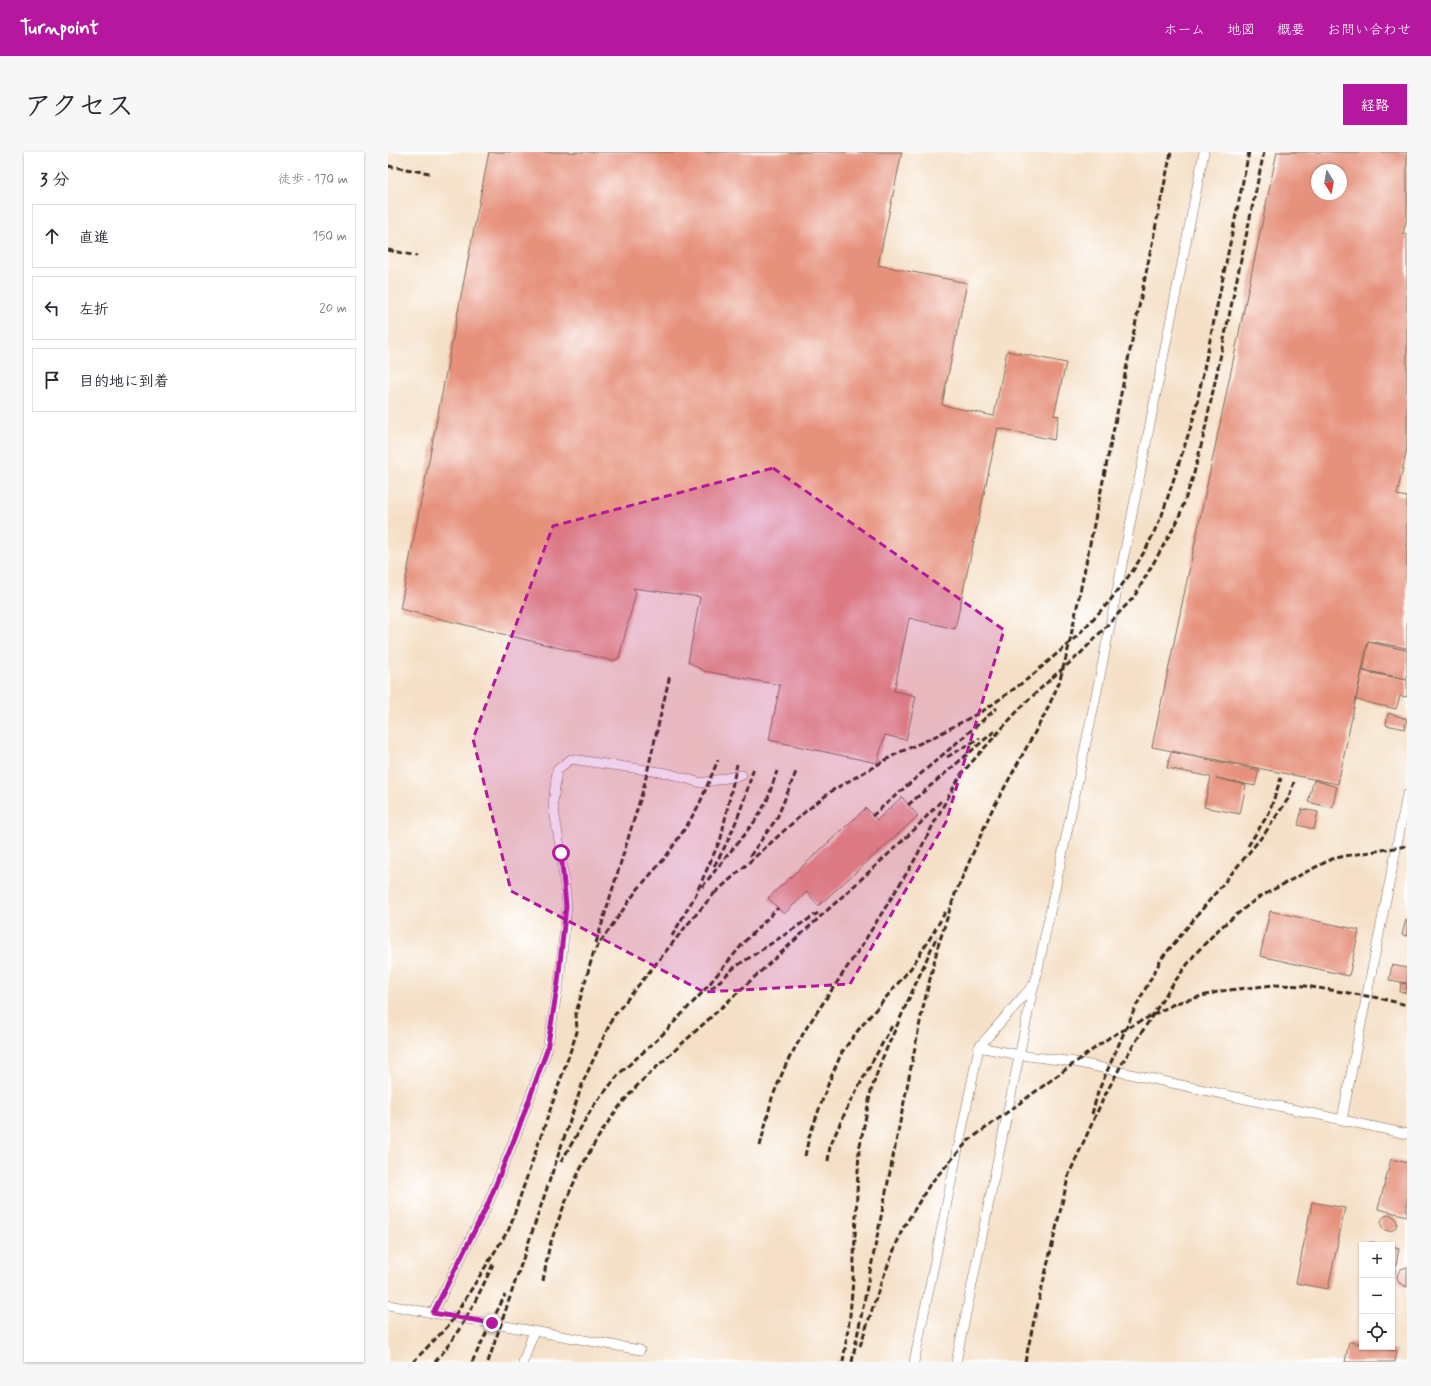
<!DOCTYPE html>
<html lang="ja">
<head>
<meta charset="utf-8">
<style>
	body { margin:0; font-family:Mynerve,"Klee One",sans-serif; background:#f7f7f7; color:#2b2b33 }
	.controls { position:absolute; right:12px; bottom:12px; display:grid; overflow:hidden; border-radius:0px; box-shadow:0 1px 3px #0004 }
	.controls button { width:36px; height:36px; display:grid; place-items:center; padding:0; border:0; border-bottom:1px solid #e1e1e2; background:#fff; color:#2b2b33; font:20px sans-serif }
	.compass { position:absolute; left:923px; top:12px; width:36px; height:36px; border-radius:50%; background:#fff; box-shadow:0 1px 3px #0004; rotate:169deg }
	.stop { position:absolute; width:12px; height:12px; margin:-9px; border:3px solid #b5179e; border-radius:50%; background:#fff }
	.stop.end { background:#b5179e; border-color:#fff; box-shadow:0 1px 4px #0008 }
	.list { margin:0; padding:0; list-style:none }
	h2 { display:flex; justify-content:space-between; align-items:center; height:52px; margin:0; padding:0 16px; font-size:17px }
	h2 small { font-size:13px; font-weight:400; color:#7c7c81 }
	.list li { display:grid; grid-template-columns:26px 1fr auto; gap:12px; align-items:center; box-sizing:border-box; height:64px; margin:0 8px 8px; padding:0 8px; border:1px solid #e1e1e2; border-radius:0px }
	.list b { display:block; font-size:15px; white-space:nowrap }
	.list em { font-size:13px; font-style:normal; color:#7c7c81 }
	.icon { flex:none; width:22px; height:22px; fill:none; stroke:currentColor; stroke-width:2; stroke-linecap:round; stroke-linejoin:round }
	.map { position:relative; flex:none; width:1019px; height:1210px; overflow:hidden; border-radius:0px }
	header { display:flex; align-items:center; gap:24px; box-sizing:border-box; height:56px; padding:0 20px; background:#b5179e; color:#fff }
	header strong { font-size:19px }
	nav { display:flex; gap:22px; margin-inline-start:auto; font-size:14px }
	.intro { display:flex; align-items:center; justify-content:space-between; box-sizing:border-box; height:96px; padding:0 24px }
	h1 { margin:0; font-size:28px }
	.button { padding:10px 18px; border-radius:0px; background:#b5179e; color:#fff; font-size:14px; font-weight:700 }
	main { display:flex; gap:24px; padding:0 24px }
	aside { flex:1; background:#fff; border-radius:0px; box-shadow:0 1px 3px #0004 }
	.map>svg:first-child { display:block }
	.building { fill:#e6917b; fill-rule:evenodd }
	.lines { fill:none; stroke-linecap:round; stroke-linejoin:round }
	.lane-casing { stroke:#7c6a59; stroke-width:10 }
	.lane { stroke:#fff; stroke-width:9 }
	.rail { stroke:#3b2a1e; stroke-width:3; stroke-dasharray:6 3; stroke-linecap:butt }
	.route { stroke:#b5179e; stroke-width:5 }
	.marked { fill:#b5179e; fill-opacity:0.2; stroke:#b5179e; stroke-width:3; stroke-dasharray:8 5; stroke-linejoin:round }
</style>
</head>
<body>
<header>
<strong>Turnpoint</strong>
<nav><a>ホーム</a><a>地図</a><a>概要</a><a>お問い合わせ</a></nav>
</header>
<div class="intro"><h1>アクセス</h1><a class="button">経路</a></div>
<main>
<aside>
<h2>3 分<small>徒歩 · 170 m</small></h2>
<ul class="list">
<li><svg class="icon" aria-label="ahead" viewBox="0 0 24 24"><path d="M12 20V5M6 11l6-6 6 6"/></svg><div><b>直進</b></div><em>150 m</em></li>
<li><svg class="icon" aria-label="left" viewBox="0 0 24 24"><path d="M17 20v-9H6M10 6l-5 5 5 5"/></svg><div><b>左折</b></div><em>20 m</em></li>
<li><svg class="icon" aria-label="arrive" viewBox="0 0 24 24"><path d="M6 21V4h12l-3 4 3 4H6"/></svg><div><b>目的地に到着</b></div></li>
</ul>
</aside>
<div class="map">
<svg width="1019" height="1210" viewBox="0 0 1019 1210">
	<rect width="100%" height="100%" fill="#fff"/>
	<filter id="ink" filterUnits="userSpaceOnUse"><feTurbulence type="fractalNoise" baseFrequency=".025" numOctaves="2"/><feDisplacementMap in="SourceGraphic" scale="8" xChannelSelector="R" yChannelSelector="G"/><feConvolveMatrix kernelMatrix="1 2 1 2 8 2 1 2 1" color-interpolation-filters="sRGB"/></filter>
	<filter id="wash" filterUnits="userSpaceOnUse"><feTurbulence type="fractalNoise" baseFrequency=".012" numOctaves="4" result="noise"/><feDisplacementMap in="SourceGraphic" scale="16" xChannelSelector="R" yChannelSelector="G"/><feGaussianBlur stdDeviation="0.9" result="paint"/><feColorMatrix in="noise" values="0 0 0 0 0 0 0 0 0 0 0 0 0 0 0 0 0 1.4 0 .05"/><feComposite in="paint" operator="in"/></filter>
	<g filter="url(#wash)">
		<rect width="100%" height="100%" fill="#f5e0c7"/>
		<g id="blocks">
			<g class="building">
				<polygon points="101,0 514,0 490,113 579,131 554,253 606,264 619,199 678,211 666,263 671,264 666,288 610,276 567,477 521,466 506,539 528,544 518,588 497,583 489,611 381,588 392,533 316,519 300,510 312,445 245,436 248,440 231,506 225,509 12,457"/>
				<path d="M889,0H1019V65L1015,82H1019V297L1009,343L1019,345V496L980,489L950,632L764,595ZM929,18H953V42H929Z"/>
				<polygon points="980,490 1019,498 1019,527 975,518"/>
				<polygon points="974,519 1019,528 1019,545 1012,544 1008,557 968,548"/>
				<polygon points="1000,561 1019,567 1017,577 998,573"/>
				<polygon points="783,600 871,618 867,634 828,626 858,633 852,662 816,655 823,625 779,616"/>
				<polygon points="926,628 949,635 944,656 920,650"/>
				<polygon points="514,645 530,664 430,754 419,740 396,762 380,746 478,656 489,668"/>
				<polygon points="914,657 930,660 926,677 910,673"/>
				<polygon points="882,759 971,778 961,824 872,804"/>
				<polygon points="1018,767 1019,767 1019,784 1014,783"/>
				<polygon points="1004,813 1019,816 1019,831 1001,828"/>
				<polygon points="1013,831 1019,832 1019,841 1012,840"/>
				<polygon points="1003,1007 1019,1011 1019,1064 990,1057"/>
				<polygon points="924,1050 957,1056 940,1137 908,1131"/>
				<circle cx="1001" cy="1071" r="8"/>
				<polygon points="982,1090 993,1092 993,1093 981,1093"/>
				<polygon points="1004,1094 1011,1096 1005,1131 1004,1131"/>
				<polygon points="1019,1115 1019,1135 1011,1131 1009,1126 1010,1121 1013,1117"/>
				<polygon points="961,1190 974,1192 974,1195 987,1195 1009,1199 1007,1210 957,1210"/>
			</g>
		</g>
	</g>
	<g filter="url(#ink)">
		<use href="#blocks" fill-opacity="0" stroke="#7c6a59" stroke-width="1"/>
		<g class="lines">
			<defs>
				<g id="lane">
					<polyline points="591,895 632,903 687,910 1019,982"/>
					<polyline points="954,967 1019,643"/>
					<polyline points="0,1153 252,1198"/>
					<polyline points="45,1161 99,1054 130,978 159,898 171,830 179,754 173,701 165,652 169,618 183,607 279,621 313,631 354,623"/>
					<polyline points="135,1210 146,1179"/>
					<polyline points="526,1210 591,895 647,831 710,534 816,0"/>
					<polyline points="568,1210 646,832"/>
				</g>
			</defs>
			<use href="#lane" class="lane-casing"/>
			<use href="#lane" class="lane"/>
			<g class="rail">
				<polyline points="0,14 42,21"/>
				<polyline points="0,98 29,104"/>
				<polyline points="559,605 592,586"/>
				<polyline points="520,653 609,577"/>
				<polyline points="484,664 609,556"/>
				<polyline points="860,694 881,661 893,626"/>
				<polyline points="362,704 389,666 408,620"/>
				<path d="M326,714C345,683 356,650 366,615"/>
				<polyline points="314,735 367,669 379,649 389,619"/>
				<polyline points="327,741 418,659 445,638 510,601 544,586 598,557 641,526 686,487 721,450 746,417 759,395 774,363 806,265 861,0"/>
				<polyline points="284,784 307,744 333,686 349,612"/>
				<polyline points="208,791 255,638 282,523"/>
				<polyline points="323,837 347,815 430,761"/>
				<polyline points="704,962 710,940 727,901 747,856 774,806 877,681 900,647 906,630"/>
				<polyline points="372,994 384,946 399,910 419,875 474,793 525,711 554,656 574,621 635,553 666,524 691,503 746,445 790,368 805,325 815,286 876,0"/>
				<polyline points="417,1004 421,985 441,930 454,900 471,877 523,816 544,783 558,759"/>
				<polyline points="440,1009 442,994 461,952 504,874"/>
				<polyline points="173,1010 206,953 232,921 271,886 313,842 358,788 390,756"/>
				<path d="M155,1129C158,1115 159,1100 164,1087C183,1028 215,965 261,922L494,708L527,677L553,649"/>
				<polyline points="472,1194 493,1131 514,1078 542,1032 580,989 722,885 788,851 833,839 885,833 918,834 991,846 1019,853"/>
				<polyline points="25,1210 61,1173 121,1077 189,880 188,861 206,799 249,738 277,706 298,675 311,653 330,608"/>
				<path d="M47,1210C73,1180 90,1145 106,1110"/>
				<polyline points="84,1210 117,1143"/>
				<polyline points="100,1210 195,930 225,865 299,773 330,737"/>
				<polyline points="455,1210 462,1163 465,1128 471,998 483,939 494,907 549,784"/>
				<polyline points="464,1210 534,860 550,794 567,742 603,660 658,560 671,531 680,498 783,0"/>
				<polyline points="637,1210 645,1173 681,1022 717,943 736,908 782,836 807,802 832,776 868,747 916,721 944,707 957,704 1019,694"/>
			</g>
		</g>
	</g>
	<g class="lines" filter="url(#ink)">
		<polyline class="route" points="104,1171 45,1161 99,1054 130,978 159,898 170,830 178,754 173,701"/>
	</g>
	<path class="marked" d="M385,316L616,478L558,670L462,832L316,840L123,739L85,587L165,374Z"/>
</svg>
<div class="controls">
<button>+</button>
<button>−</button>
<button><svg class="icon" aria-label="locate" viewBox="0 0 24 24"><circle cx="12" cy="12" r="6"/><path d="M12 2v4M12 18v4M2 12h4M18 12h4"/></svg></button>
</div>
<svg class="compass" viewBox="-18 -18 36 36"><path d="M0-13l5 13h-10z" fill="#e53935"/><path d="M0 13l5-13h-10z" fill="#7c7c81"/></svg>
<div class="stop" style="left:173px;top:701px"></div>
<div class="stop end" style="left:104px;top:1171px"></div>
</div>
</main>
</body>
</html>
